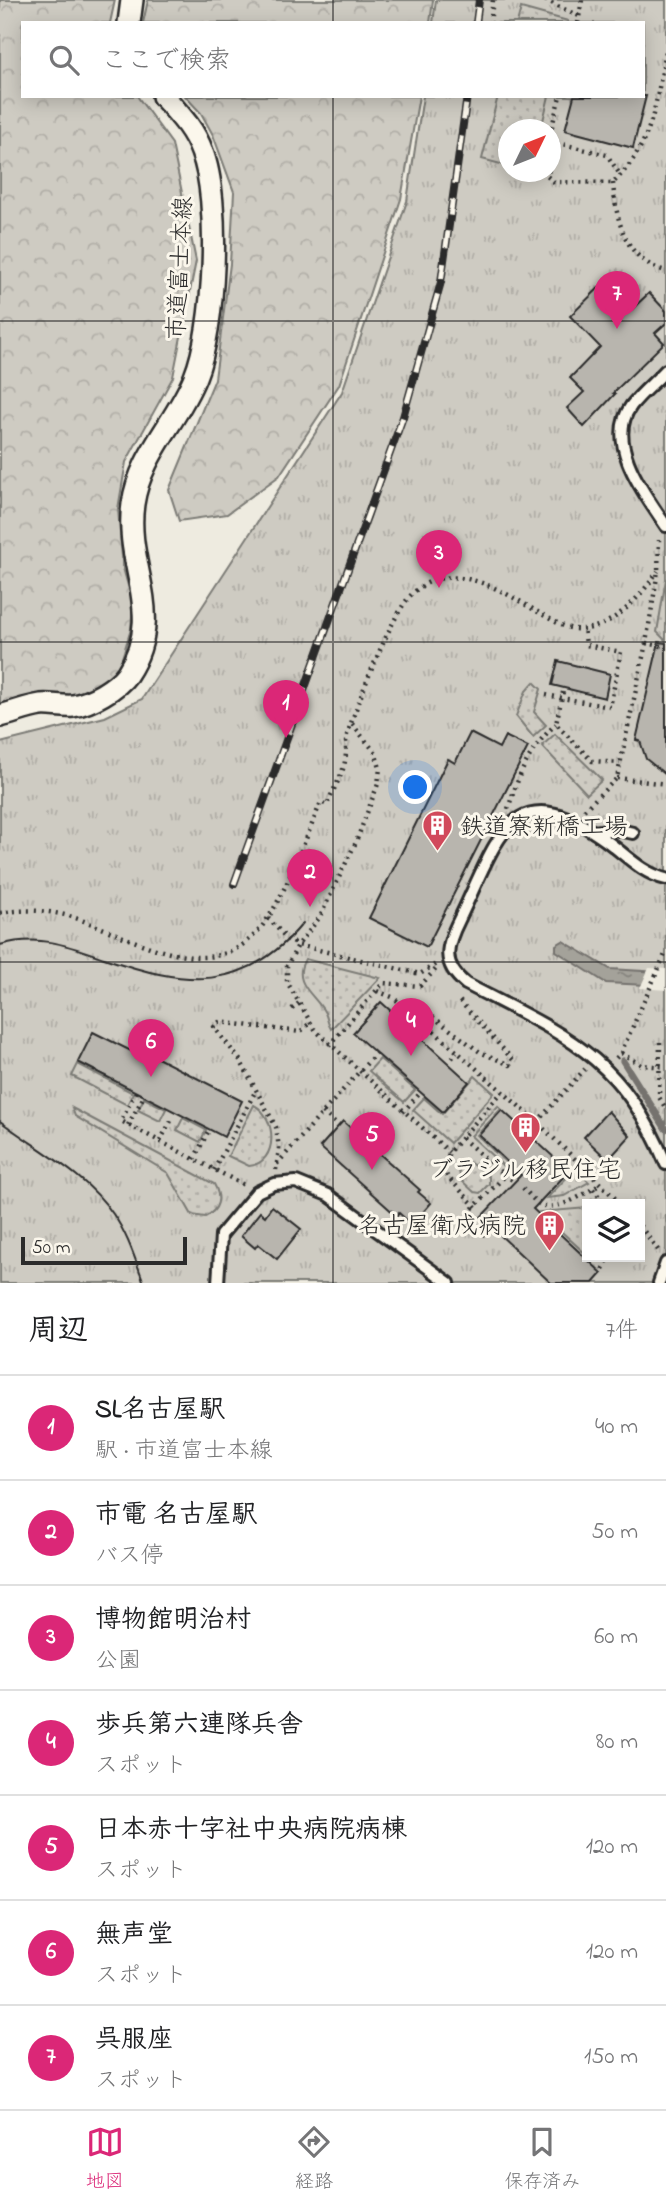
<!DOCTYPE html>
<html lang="ja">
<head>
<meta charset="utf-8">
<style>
	body { margin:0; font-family:"Indie Flower","Klee One",sans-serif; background:#f2f2f2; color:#202124 }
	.controls { position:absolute; right:21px; bottom:21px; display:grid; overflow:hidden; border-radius:0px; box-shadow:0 4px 18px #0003 }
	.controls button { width:63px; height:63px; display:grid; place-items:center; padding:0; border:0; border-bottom:2px solid #e0e0e0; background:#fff; color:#202124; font:35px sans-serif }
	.compass { position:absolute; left:498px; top:119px; width:63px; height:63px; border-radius:50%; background:#fff; box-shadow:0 4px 18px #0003; rotate:47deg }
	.scale { position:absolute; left:21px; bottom:18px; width:166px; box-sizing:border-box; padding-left:7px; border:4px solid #2b2b2b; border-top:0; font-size:19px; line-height:24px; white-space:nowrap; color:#2b2b2b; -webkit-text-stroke:5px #fbf7ec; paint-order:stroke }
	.you { position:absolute; left:416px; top:788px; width:24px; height:24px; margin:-18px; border:5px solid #fff; border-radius:50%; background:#1a73e8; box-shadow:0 0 0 10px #1a73e833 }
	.badge { display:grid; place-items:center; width:46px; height:46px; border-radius:50%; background:#db2777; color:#fff; font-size:23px; font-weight:700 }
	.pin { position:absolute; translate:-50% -58px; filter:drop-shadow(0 2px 4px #0008) }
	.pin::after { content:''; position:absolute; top:37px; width:24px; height:21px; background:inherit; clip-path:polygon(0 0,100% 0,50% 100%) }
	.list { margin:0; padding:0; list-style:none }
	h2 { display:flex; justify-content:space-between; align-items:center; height:91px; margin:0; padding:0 28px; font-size:30px }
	h2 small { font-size:23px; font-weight:400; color:#757577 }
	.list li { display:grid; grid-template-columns:46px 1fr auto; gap:21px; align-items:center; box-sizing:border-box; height:105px; padding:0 28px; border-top:2px solid #e0e0e0 }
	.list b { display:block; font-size:26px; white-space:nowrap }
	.list p { margin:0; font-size:23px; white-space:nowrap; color:#757577 }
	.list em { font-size:23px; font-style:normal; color:#757577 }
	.icon { flex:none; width:38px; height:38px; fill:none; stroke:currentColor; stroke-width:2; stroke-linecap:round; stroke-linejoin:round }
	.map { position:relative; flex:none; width:666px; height:1283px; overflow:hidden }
	.search { position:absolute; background:#fff; box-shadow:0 4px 18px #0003; left:21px; right:21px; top:21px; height:77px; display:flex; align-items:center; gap:18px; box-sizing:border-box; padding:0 24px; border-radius:0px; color:#757577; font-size:26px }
	.sheet { height:826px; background:#fff }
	nav { display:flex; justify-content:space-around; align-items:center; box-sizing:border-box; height:98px; border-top:2px solid #e0e0e0; background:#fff; font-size:19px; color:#757577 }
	nav a { display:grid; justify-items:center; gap:4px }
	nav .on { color:#db2777 }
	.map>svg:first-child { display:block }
	.forest { fill:url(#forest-crowns); stroke:#7c7b76; stroke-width:2 }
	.park { fill:url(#park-tufts); stroke:#7c7b76; stroke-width:2; fill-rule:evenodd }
	.garden { fill:url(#garden-dots); stroke:#7c7b76; stroke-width:2 }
	.water { fill:url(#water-ripples); stroke:#74726e; stroke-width:2 }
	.pier { fill:#eeebe0 }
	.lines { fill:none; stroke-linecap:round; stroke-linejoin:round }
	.stream { stroke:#74726e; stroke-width:7 }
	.building { fill:#b8b5ae; stroke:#2b2b2b; stroke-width:2 }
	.service-casing { stroke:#2b2b2b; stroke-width:16 }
	.minor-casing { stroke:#2b2b2b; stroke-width:26 }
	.path { stroke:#2b2b2b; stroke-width:4.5; stroke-dasharray:2 5; stroke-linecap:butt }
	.service { stroke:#fbf7ec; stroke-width:10 }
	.minor { stroke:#fbf7ec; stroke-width:21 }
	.tram { stroke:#2b2b2b; stroke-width:2 }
	.rail-casing { stroke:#2b2b2b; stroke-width:8 }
	.rail { stroke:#fbf7ec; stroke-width:5; stroke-dasharray:16; stroke-linecap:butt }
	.grid { fill:none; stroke:#2b2b2b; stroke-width:2; stroke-opacity:0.55 }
	.labels { text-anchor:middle; stroke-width:6; stroke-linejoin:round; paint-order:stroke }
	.street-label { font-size:24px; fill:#2b2b2b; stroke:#fbf7ec }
	.poi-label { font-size:24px; fill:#2b2b2b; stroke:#fbf7ec; text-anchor:start }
</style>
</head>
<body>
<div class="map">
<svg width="666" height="1283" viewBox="0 0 666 1283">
	<defs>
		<pattern id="forest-crowns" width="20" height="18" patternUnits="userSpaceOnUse" patternTransform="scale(1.75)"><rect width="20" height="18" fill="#cecbc2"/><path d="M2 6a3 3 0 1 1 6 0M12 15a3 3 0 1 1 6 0" fill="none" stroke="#b1aea7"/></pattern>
		<pattern id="park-tufts" width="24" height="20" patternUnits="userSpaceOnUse" patternTransform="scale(1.75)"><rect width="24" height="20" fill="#cecbc2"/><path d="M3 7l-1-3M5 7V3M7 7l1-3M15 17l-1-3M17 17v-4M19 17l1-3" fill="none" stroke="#b1aea7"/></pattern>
		<pattern id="garden-dots" width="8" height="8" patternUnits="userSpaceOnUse" patternTransform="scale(1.75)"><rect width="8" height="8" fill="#cecbc2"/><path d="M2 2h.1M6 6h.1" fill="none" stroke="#b1aea7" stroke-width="1.8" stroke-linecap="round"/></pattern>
		<pattern id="water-ripples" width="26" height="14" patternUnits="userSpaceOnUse" patternTransform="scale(1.75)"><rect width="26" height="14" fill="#a4a29a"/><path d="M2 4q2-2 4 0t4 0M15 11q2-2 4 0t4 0" fill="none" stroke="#86847e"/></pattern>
	</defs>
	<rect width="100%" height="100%" fill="#eeebe0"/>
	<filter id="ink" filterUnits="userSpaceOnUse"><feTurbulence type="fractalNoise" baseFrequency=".0143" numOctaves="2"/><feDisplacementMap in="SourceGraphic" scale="14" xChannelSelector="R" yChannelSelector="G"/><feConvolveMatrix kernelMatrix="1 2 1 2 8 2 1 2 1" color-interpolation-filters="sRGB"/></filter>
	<g filter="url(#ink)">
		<g class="forest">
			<polygon points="0,0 115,0 110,23 23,23 23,96 137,96 172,144 196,261 173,377 126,462 118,509 123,568 133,603 131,629 118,671 90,691 71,696 38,695 0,704"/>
			<polygon points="148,0 433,0 430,23 143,23"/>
			<polygon points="185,96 419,96 401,199 339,385 279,476 227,514 179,521 169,490 215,379 230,264 234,192 213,135 201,113"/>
		</g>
		<path class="park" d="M436,0H666V1283H0V743L105,717L142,699L342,392L407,201L423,96H643V23H433ZM508,130H550V172H508ZM587,1204H640V1257H587Z"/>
		<g class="garden">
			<polygon points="521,8 568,21 568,23 517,23"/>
			<polygon points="498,96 549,96 541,129 508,130 508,166 482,159"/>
			<polygon points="666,579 666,641 657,632"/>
			<polygon points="534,682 541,689 534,712 546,725 533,737 516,716 526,691"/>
			<polygon points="555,734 602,780 587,794 542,746"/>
			<path d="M305,959L380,978L331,1029C327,1023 328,1019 325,1013C315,994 291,984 305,959Z"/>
			<polygon points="380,1059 415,1090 404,1102 369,1071"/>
			<polygon points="78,1064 133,1093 127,1105 72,1076"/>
			<polygon points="475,1076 494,1093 450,1143 413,1110 424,1098 442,1114"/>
			<polygon points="144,1098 166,1109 160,1121 138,1110"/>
			<path d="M254,1105C277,1117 279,1163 249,1166L228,1156Z"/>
			<polygon points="498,1106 501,1109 477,1135 517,1173 514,1176 471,1136"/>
			<path d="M72,1108L214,1184C222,1198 219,1210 205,1217L192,1215L168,1173L75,1116Z"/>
			<polygon points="183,1118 206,1130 200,1142 177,1130"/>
			<polygon points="464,1160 481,1169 489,1177 489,1184 480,1193 474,1192 461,1180 458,1167"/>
			<polygon points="575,1169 589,1182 564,1196 547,1198"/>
			<polygon points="587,1208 587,1255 540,1212"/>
		</g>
		<polygon class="water" points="563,941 610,969 660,972 666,986 606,983 556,951 556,945"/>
		<polygon class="pier" points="649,968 666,969 666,990 640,988"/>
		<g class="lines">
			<g class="stream">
				<polyline points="623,1061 666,1129"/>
				<polyline points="666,1151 666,1150"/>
			</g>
		</g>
		<g class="building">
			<polygon points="574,96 646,96 633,148 565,130"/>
			<polygon points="605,282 632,309 649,293 666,311 666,323 655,333 664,343 613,393 615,394 584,427 567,408 584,392 570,378 600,347 570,316"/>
			<polygon points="659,642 666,643 666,775 646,759 640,741 636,740"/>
			<polygon points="558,661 610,674 605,698 552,685"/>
			<polygon points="470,733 499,748 505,736 528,747 427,947 369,918 448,759 455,763"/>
			<polygon points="381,1002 469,1082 443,1112 353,1033"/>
			<polygon points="93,1032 133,1052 136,1047 242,1101 224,1137 78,1062"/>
			<polygon points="502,1110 569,1171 533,1209 602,1273 593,1283 551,1283 481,1217 521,1175 479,1135"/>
			<polygon points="608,1111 630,1136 608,1160 584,1137"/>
			<polygon points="343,1121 420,1190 418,1192 431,1203 412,1225 399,1213 397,1216 320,1147"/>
			<polygon points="272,1206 301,1229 277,1259 258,1244 255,1248 241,1236 260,1212 265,1216"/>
		</g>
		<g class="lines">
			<defs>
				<g id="service">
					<path d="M666,370C655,382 641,393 631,406C604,443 646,496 666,526"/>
					<polyline points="594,832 615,829 633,833"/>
					<path d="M666,879C642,873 627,856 608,842C510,770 498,840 459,920C446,946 441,964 466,984C564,1035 621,1055 666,1164"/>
					<polyline points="218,1283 221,1235 257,1192 274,1184 296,1182 328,1195 449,1283"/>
					<polyline points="659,1283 666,1263"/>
				</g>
				<g id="minor">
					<polyline points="129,23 132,0"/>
					<path d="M0,716C13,713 27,707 41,705C51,704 62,707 73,706C91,703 116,689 127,674C167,614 124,567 133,504C140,455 177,422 195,377C215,329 221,200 202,152C194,129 179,114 163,96"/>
				</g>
			</defs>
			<use href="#service" class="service-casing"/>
			<use href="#minor" class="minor-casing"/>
			<g class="path">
				<polyline points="545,0 579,16"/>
				<polyline points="490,23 493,0"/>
				<polyline points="578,23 582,0"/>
				<polyline points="550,134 560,96"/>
				<polyline points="550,141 607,155 621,176"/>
				<path d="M542,172L554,182L613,183C654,143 655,104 666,51"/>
				<path d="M613,183C616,220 625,261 666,271"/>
				<polyline points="646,643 666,647"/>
				<polyline points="563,692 556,724 592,761 620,763"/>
				<polyline points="546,695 610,707 621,652 586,645 584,628"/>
				<polyline points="352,724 375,752 380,768 378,784 356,842 320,917 298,945 287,966 287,982 315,1030 449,1152"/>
				<polyline points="617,778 666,784"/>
				<path d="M508,809C519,774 529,749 556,724"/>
				<polyline points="584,810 617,778 646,643 658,571 659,540"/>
				<path d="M0,913C23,909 46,910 69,916C133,935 216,997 268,918C287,889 307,836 321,802L327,805C332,791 343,775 345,761C347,752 345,743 347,735C357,704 391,615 411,595C448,557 500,589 536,611C548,617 561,627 574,629C610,633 640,597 658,571"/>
				<polyline points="268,918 288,940 298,945 420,974 436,964"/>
				<polyline points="377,991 392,997 411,1011 537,1122 621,1204"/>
				<polyline points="292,1009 300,1002"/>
				<polyline points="414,1014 425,1011 480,1052 510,1065 513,1060 457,998"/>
				<polyline points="406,1017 411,1011"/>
				<polyline points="660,1042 659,1097 666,1109"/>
				<polyline points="329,1045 383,983 420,986 436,969"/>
				<polyline points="621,1053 641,1065 666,1067"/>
				<polyline points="452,1058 457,1052"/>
				<polyline points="616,1058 621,1053 666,952"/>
				<polyline points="136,1092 121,1121 244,1185"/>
				<polyline points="323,1112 338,1126"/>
				<polyline points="403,1112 421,1092"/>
				<polyline points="537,1122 585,1069"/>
				<polyline points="128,1125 144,1096"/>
				<polyline points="462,1138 505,1176 515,1181"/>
				<polyline points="160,1141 171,1121"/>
				<polyline points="194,1159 209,1130"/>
				<polyline points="277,1164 376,1053"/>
				<polyline points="214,1170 255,1092"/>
				<polyline points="276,1170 279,1148 276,1127 240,1060 214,1027 219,1022 300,1032 311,1022"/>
				<path d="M523,1188C528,1193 533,1200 539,1204C556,1214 587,1192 601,1184"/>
				<polyline points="593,1189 605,1204"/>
				<polyline points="476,1207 447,1176 445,1169 449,1152 502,1092"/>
				<polyline points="640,1226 658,1250"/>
				<polyline points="485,1235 474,1229 469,1212 505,1176"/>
				<polyline points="603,1269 609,1257"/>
			</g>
			<use href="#service" class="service"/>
			<use href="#minor" class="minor"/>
			<g class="tram">
				<path d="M0,945C39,934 67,945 104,958C183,986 245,994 303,923"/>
				<path d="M0,1121C38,1150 86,1174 113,1214C128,1235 135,1259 144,1283"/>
			</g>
			<defs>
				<g id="rail">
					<polyline points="476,23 479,0"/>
					<polyline points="234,884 403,417 441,282 467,96"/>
				</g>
			</defs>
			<use href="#rail" class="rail-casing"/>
			<use href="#rail" class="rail"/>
		</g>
	</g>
	<path class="grid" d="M333,0V23M333,96V1283M0,321H666M0,642H666M0,962H666"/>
	<defs>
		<symbol id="building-pin" viewBox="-11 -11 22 30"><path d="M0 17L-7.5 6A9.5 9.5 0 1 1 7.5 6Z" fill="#d1495b" stroke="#fbf7ec"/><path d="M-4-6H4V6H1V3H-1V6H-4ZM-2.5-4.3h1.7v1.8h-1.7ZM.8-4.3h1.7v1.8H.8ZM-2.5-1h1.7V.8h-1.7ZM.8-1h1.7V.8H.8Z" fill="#fff"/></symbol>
	</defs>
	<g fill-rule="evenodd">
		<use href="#building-pin" x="420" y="808" width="35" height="47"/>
		<use href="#building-pin" x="508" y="1110" width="35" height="47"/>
		<use href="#building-pin" x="532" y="1208" width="35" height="47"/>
	</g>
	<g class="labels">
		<g class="street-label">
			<text transform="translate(179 268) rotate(-87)" y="8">市道富士本線</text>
		</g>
		<g class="poi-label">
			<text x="460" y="834">鉄道寮新橋工場</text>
			<text x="525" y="1177" text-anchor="middle">ブラジル移民住宅</text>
			<text x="526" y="1233" text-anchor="end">名古屋衛戍病院</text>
		</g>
	</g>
</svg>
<div class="controls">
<button><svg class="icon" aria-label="layers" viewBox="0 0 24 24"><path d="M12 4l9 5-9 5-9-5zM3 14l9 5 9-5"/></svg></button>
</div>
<svg class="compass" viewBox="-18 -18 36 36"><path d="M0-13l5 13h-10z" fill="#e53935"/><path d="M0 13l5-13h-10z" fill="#757577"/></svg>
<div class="scale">50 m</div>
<div class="you"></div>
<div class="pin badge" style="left:286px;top:738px">1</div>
<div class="pin badge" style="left:310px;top:907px">2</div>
<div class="pin badge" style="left:439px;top:588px">3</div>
<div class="pin badge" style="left:411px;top:1056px">4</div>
<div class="pin badge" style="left:372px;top:1170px">5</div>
<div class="pin badge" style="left:151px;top:1077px">6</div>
<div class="pin badge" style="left:617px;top:329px">7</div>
<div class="search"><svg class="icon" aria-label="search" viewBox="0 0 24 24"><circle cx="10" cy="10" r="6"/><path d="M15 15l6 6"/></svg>ここで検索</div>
</div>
<section class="sheet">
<h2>周辺<small>7件</small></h2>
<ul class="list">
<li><span class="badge">1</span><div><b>SL名古屋駅</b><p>駅 · 市道富士本線</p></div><em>40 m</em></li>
<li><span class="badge">2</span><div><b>市電 名古屋駅</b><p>バス停</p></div><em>50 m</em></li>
<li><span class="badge">3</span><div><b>博物館明治村</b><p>公園</p></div><em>60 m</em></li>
<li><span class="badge">4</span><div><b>歩兵第六連隊兵舎</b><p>スポット</p></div><em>80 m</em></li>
<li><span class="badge">5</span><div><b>日本赤十字社中央病院病棟</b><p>スポット</p></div><em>120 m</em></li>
<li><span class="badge">6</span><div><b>無声堂</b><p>スポット</p></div><em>120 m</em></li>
<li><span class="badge">7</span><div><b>呉服座</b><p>スポット</p></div><em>150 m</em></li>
</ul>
</section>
<nav>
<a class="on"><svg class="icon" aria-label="map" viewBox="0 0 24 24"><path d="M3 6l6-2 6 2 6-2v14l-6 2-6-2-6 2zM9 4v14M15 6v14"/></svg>地図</a>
<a><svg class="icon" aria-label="directions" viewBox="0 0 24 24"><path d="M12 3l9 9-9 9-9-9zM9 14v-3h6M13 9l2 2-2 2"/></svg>経路</a>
<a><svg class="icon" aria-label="saved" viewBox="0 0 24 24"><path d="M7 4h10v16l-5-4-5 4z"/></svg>保存済み</a>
</nav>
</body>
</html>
